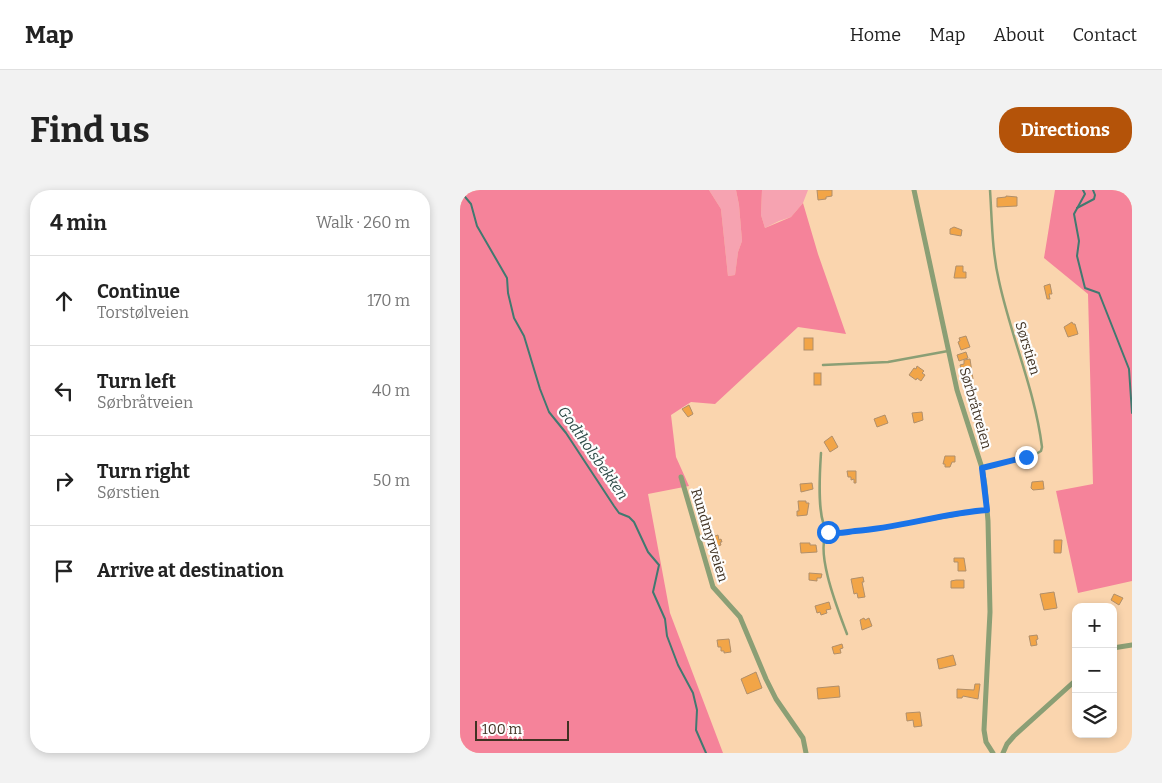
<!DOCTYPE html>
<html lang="en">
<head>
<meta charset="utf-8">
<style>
	body { margin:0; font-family:Bitter,serif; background:#f2f2f2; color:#222 }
	.controls { position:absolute; right:15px; bottom:15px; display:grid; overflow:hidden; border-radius:10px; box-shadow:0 2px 8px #0003 }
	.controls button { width:45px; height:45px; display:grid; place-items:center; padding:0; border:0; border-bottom:1px solid #e0e0e0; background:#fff; color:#222; font:25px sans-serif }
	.scale { position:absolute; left:15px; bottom:12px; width:94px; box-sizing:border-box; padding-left:5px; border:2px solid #403223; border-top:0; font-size:14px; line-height:18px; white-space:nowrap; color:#403223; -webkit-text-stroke:4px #fdfdfd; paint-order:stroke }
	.stop { position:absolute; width:15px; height:15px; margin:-11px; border:4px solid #1a73e8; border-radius:50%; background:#fff }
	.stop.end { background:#1a73e8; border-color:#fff; box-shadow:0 1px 5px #0008 }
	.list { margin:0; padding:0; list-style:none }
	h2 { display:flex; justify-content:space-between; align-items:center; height:65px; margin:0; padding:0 20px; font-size:21px }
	h2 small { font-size:16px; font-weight:400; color:#767676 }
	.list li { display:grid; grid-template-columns:32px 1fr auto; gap:15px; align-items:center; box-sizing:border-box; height:90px; padding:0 20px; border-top:1px solid #e0e0e0 }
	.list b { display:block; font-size:19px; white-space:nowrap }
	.list p { margin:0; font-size:16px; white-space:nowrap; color:#767676 }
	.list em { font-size:16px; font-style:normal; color:#767676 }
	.icon { flex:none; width:28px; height:28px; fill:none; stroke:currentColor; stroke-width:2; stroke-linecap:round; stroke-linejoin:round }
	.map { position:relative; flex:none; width:672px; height:563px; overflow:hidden; border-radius:20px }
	header { display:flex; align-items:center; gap:30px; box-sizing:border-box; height:70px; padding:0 25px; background:#fff; border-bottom:1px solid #e0e0e0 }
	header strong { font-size:24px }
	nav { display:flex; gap:28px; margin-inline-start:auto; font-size:18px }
	.intro { display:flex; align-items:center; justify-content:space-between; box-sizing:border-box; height:120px; padding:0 30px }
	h1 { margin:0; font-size:35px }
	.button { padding:12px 22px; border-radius:20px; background:#b45309; color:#fff; font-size:18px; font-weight:700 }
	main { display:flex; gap:30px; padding:0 30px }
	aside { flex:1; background:#fff; border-radius:20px; box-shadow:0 2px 8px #0003 }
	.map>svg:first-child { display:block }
	.green { fill:#f6a3b1 }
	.forest { fill:#f5839a }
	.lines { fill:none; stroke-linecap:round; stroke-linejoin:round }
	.stream { stroke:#417970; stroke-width:2 }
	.building { fill:#f2a547; stroke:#b18f6a }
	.lane { stroke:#8b9f75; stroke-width:2.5 }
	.street { stroke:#8b9f75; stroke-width:5 }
	.route { stroke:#1a73e8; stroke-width:6 }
	.labels { text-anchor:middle; stroke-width:4.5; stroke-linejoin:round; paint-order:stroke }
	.street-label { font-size:14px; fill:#403223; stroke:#fdfdfd }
	.water-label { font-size:15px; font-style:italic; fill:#2c4845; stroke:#fdfdfd }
</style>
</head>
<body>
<header>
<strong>Map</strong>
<nav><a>Home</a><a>Map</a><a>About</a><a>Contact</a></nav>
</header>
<div class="intro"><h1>Find us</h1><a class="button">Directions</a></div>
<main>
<aside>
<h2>4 min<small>Walk · 260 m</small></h2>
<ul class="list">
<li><svg class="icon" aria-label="ahead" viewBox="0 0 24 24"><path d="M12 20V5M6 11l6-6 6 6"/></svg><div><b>Continue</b><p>Torstølveien</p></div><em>170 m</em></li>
<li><svg class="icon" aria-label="left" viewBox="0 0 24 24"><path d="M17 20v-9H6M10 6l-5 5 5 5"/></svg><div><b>Turn left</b><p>Sørbråtveien</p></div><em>40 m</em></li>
<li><svg class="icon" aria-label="right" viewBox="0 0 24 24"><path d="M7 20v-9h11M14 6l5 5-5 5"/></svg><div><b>Turn right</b><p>Sørstien</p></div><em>50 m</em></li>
<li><svg class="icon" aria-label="arrive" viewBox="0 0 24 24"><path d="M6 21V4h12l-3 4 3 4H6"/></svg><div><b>Arrive at destination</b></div></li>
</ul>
</aside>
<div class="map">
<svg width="672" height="563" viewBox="0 0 672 563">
	<rect width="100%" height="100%" fill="#fad5ae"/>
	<g class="green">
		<polygon points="249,0 276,0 279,15 282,51 278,62 275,85 268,86 261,19"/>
		<polygon points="302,0 348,0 343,13 331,27 319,31 305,38 301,25"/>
	</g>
	<g class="forest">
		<polygon points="0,0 249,0 261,19 268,86 275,85 278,62 282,51 279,15 276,0 302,0 301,25 305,38 331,27 343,13 358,64 386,144 338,137 255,214 231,212 211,225 216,267 229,296 188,304 210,423 263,563 0,563"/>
		<polygon points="595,0 672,0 672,391 618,403 596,301 633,294 628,104 584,68"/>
	</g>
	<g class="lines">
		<g class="stream">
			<polyline points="623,0 625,4 614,24 619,51 617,66 625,98 639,103 669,179 672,223"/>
			<polyline points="0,1 11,14 17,36 47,88 48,103 54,128 64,146 80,199 89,222 106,243 154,316 159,323 169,327 174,332 188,362 199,375 193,402 205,429 207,446 218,475 233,503 237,520 236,540 246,563"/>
			<polyline points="617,18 634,9 635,5 633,0"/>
		</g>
	</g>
	<g class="building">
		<polygon points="357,0 372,0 372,6 366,7 366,9 358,10"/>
		<polygon points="546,6 557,7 557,16 537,17 537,8 546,7"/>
		<polygon points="494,37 502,40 501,46 490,44 490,39"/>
		<polygon points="496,76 503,76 503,82 506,82 506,88 494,88"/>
		<polygon points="590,94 592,104 589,104 590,109 587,109 584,96"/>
		<polygon points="612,132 613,134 615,134 618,144 608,147 604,137"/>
		<polygon points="506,146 510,157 501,160 498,152 500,151 499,148"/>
		<rect x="344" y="148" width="9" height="12"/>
		<polygon points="506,162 508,168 499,171 497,165"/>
		<polygon points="510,169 513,189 506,191 504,190 500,175 504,174 504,170"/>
		<polygon points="457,176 464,181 462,183 465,185 461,191 457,188 456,190 449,185 454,178 456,179"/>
		<rect x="354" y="183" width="7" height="12"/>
		<polygon points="229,215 233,224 228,227 222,219"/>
		<polygon points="462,222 463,230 454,233 452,223"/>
		<polygon points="425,225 428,233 417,237 414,229"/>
		<polygon points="372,246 378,257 370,262 364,252"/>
		<polygon points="485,266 495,266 495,272 492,272 490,277 485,277 485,274 483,274"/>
		<polygon points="387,281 396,281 396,293 394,293 394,289 391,290 391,287 388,287"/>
		<polygon points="583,291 584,299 573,300 571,298 572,292"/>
		<polygon points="352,293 353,299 341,302 340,294"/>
		<polygon points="338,311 346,311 346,313 349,313 347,325 337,326 337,321 339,321"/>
		<polygon points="254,344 255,346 258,345 259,350 261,349 262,352 260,352 261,355 253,358 250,347"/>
		<polygon points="594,350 602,350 601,363 594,363"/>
		<polygon points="340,353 350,353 350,355 356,355 357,362 341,363"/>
		<polygon points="494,368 504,368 506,381 498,381 498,372 494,372"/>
		<polygon points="349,383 362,384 361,388 357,388 357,391 349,390"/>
		<polygon points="403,387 404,392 402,392 405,407 398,408 397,403 394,404 391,389"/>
		<polygon points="496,390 504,390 504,398 491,398 491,391"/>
		<polygon points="594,402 597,418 584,420 580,404"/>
		<polygon points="654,404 663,408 659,415 651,410"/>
		<polygon points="369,412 371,419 366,420 367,423 361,425 360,422 357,423 355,416"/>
		<polygon points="404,428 405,430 409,428 412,436 402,440 400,430"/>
		<polygon points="577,445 578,449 576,450 577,455 571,456 569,446"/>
		<polygon points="269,449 271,462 264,463 264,461 261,461 261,457 258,457 257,450"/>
		<polygon points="382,454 383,458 380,459 381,463 374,464 372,457"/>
		<polygon points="493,465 496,475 479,479 477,469"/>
		<polygon points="296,482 302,498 287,504 281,489"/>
		<polygon points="515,494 520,494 518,509 503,506 502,508 497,508 497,499 514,500"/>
		<polygon points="379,496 380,507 358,509 357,498"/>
		<polygon points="460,522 462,536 454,537 453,530 447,531 446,523"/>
	</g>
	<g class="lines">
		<g class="lane">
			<polyline points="363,175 428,172 488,161"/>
			<path d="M361,263C360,280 356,330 368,342L377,344L420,339L526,320"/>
			<path d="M522,278L576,264L581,261L582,257C575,200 551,147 539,91C532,62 532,30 530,0"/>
			<path d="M368,342C353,359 380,425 387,444"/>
		</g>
		<g class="street">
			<polyline points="454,0 497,200 522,278 525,296 528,331 530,422 524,540 526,552 533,563"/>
			<polyline points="221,287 253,397 280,427 306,489 316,509 343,548 346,563"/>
			<polyline points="653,458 672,455"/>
			<polyline points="543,563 547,554 554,546 616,490"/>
		</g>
	</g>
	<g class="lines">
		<path class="route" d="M368,342C378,345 386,342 395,341C440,338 483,323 527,320L522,278L566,267"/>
	</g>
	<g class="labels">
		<g class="street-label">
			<text transform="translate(568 158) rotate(73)" y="5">Sørstien</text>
			<text transform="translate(516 218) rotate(74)" y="5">Sørbråtveien</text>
			<text transform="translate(250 345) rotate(73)" y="5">Rundmyrveien</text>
		</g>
		<g class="water-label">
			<text transform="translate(133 263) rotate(55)" y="5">Godtholsbekken</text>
		</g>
	</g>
</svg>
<div class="controls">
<button>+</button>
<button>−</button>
<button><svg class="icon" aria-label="layers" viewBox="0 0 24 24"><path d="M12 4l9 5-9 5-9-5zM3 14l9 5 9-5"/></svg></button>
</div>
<div class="scale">100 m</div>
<div class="stop" style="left:368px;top:342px"></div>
<div class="stop end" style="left:566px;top:267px"></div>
</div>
</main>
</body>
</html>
